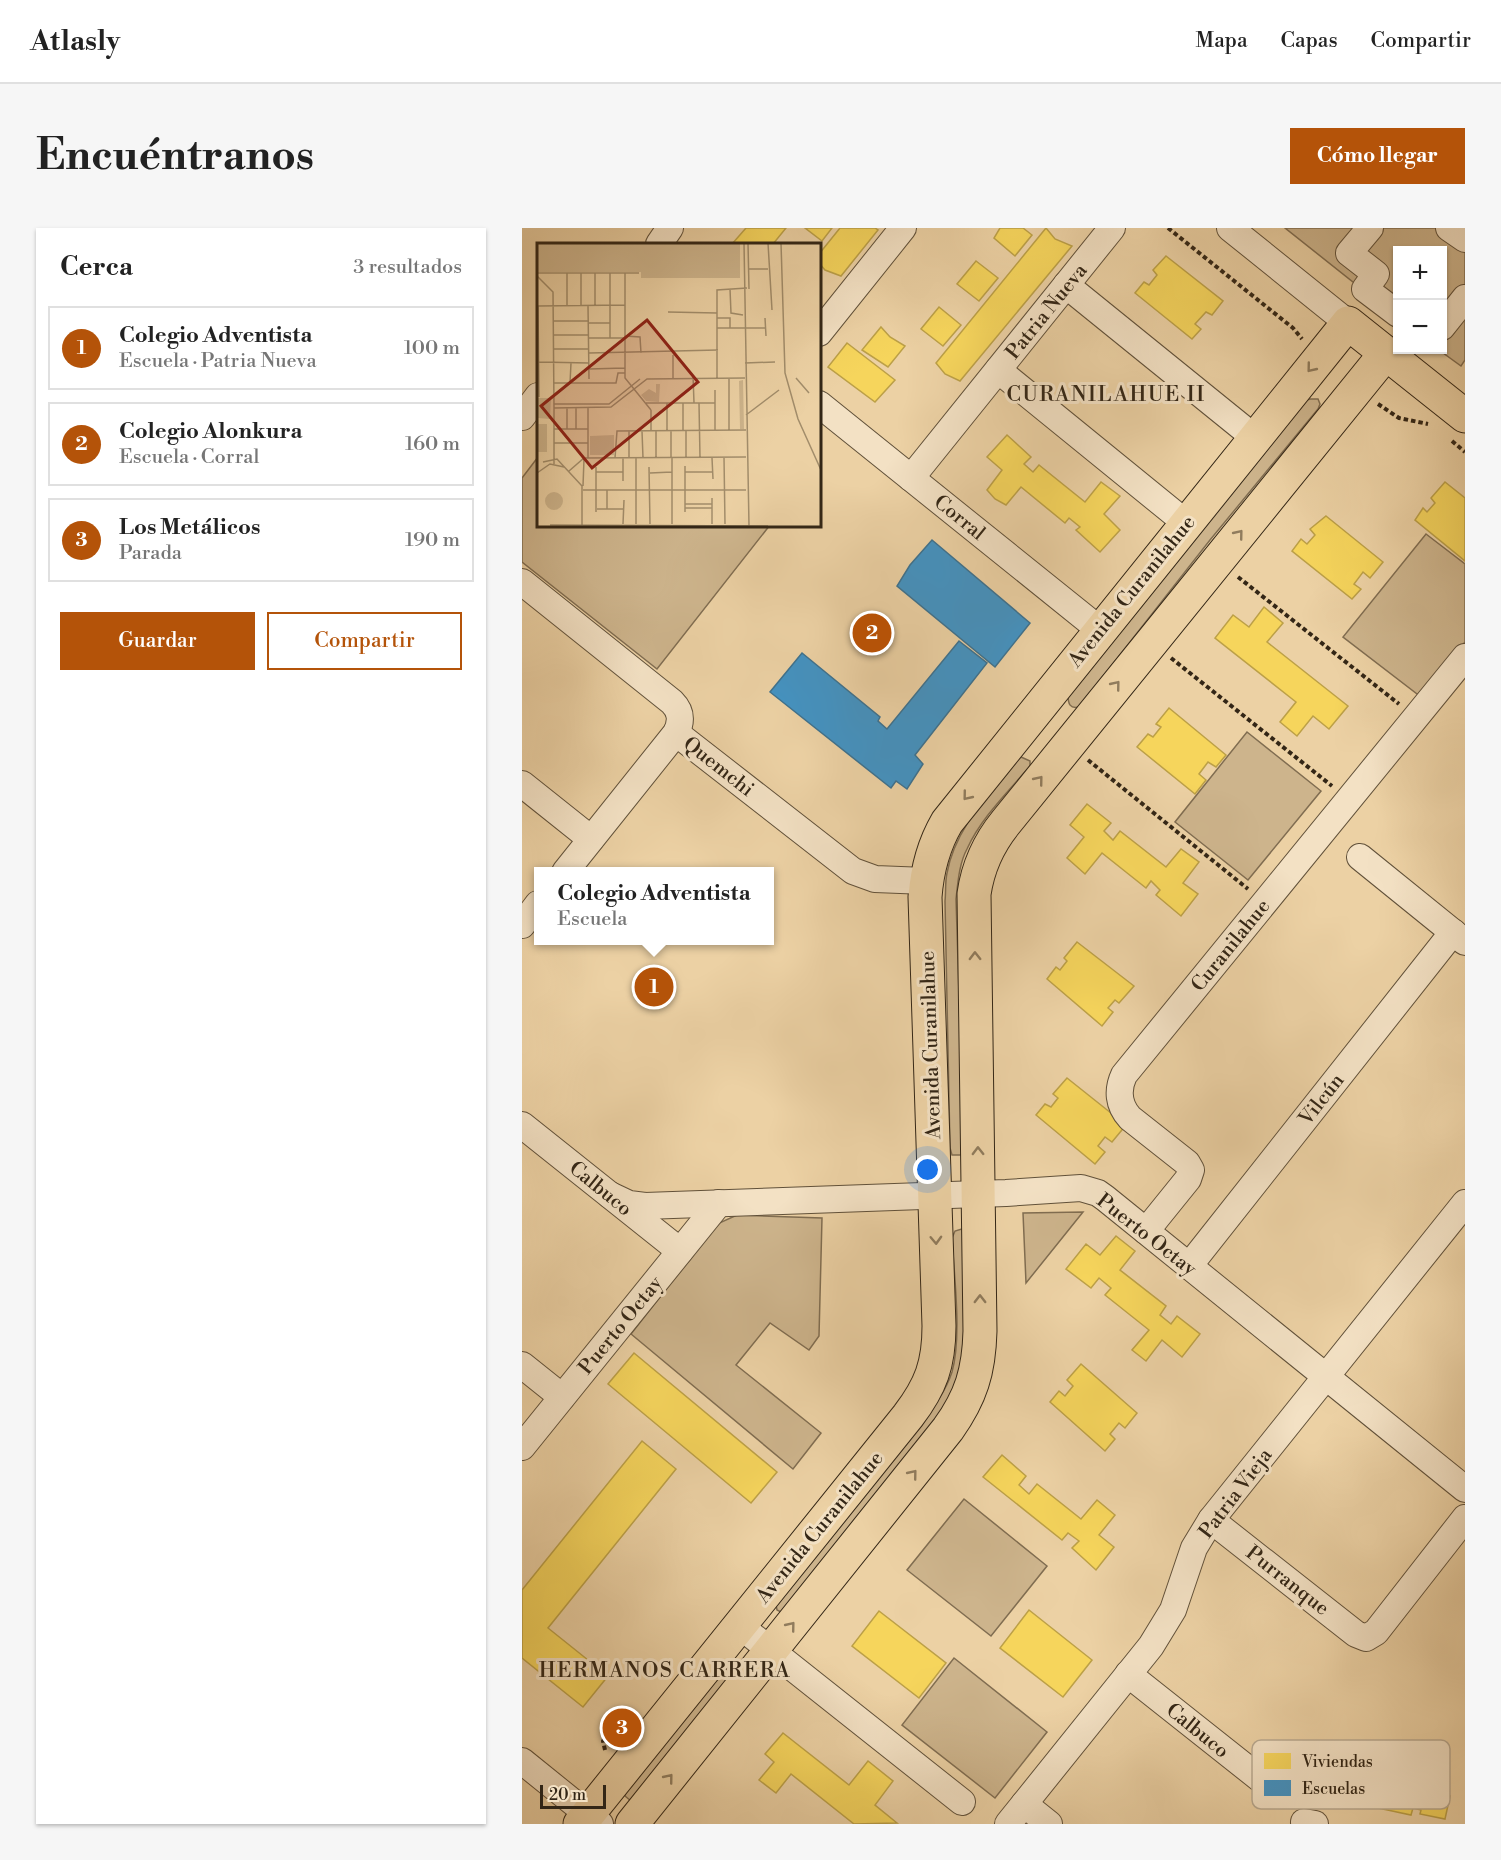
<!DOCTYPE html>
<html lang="es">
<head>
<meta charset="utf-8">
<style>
	body { margin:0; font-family:"Libre Bodoni",serif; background:#f6f6f6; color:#222 }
	.controls { position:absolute; right:18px; top:18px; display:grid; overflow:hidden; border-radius:0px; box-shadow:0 2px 4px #0004 }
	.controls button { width:54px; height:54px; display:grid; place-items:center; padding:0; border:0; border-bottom:2px solid #e0e0e0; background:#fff; color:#222; font:30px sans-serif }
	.scale { position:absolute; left:18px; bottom:15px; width:66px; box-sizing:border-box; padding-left:6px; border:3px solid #332616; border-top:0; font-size:16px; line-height:21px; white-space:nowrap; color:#332616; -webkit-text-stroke:4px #f3e1c4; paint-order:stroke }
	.you { position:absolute; left:406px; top:942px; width:21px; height:21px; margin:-15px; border:4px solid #fff; border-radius:50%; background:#1a73e8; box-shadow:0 0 0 9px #1a73e833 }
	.badge { display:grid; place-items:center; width:39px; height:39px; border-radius:50%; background:#b45309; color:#fff; font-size:20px; font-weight:700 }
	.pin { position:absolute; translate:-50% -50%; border:3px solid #fff; box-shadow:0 2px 6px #0006 }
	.popup { position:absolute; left:12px; top:639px; width:240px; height:78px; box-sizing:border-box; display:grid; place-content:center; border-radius:0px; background:#fff; filter:drop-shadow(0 2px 4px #0005); font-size:20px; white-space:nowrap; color:#767676 }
	.popup b { font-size:22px; color:#222 }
	.popup::after { content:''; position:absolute; left:50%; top:100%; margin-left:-12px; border:12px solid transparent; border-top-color:#fff }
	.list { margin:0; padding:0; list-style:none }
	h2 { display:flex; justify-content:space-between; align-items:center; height:78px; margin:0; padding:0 24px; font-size:26px }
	h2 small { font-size:20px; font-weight:400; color:#767676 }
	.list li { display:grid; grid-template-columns:39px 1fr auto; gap:18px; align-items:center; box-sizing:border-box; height:84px; margin:0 12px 12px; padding:0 12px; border:2px solid #e0e0e0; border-radius:0px }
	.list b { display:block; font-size:22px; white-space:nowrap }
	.list p { margin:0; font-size:20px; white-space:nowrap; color:#767676 }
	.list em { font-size:20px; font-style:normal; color:#767676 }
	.actions { display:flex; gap:12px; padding:18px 24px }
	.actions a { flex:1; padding:14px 0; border:2px solid #b45309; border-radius:0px; text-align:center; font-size:21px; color:#b45309 }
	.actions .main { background:#b45309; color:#fff }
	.map { position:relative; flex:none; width:943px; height:1596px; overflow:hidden; border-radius:0px }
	header { display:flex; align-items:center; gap:36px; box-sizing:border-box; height:84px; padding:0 30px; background:#fff; border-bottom:2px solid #e0e0e0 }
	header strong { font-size:28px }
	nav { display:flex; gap:33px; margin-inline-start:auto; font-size:21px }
	.intro { display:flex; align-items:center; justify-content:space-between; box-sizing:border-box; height:144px; padding:0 36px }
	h1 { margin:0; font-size:42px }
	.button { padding:15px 27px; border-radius:0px; background:#b45309; color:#fff; font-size:21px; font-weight:700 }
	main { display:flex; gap:36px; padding:0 36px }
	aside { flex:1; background:#fff; border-radius:0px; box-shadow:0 2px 4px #0004 }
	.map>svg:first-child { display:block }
	.green { fill:#cdb48c; stroke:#806d51; stroke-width:1.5 }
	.homes { fill:#f6d55c; stroke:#bca047; stroke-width:1.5 }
	.schools { fill:#4393c3; stroke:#3e728f; stroke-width:1.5 }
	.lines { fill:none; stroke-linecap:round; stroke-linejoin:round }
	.minor-casing { stroke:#61513a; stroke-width:28 }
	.major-casing { stroke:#332616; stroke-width:35 }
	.path { stroke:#332616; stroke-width:4; stroke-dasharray:4.5 3; stroke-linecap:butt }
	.minor { stroke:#f3e1c4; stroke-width:26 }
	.major { stroke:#ecd1a4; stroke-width:33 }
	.oneway { stroke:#907c5d }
	.labels { text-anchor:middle; stroke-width:6; stroke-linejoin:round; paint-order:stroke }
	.street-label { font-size:20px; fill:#332616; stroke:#f3e1c4 }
	.neighbourhood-label { font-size:21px; letter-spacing:1.5px; fill:#332616; stroke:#f3e1c4 }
	.inset-road { fill:none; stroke:#a28d6b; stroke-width:1.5 }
	.view { fill:#8f2418; fill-opacity:0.15; stroke:#8f2418; stroke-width:3 }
	.inset-edge { fill:none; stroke:#332616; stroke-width:3 }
	.key { fill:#f3e1c4; stroke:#b9a990; stroke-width:1.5 }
	.key-label { font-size:16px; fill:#332616 }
</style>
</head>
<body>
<header>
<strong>Atlasly</strong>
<nav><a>Mapa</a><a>Capas</a><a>Compartir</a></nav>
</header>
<div class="intro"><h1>Encuéntranos</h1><a class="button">Cómo llegar</a></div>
<main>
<aside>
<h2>Cerca<small>3 resultados</small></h2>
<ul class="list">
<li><span class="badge">1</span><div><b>Colegio Adventista</b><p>Escuela · Patria Nueva</p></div><em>100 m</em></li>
<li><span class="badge">2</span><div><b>Colegio Alonkura</b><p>Escuela · Corral</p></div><em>160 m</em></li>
<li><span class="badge">3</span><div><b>Los Metálicos</b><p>Parada</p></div><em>190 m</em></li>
</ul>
<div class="actions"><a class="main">Guardar</a><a>Compartir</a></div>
</aside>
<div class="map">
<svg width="943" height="1596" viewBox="0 0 943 1596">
	<rect width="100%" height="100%" fill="#ecd1a4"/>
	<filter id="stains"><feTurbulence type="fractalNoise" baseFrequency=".00333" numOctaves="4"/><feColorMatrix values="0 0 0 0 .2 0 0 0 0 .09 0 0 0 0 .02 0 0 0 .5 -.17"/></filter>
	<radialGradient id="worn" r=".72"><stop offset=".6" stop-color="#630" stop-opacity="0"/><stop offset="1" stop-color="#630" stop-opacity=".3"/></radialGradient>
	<g class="green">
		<polygon points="763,0 943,0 943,132 939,138 917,122 920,122 920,22 876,22 875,89"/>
		<path d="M788,171H796L798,176L796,181L688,312L557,479C548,481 546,476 546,467L782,173Z"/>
		<polygon points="16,229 16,297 248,297 135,441 0,334 0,250"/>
		<polygon points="904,306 943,336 943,414 899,469 821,409"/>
		<polygon points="725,504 799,563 726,652 653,594"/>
		<path d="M499,529L508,533V538C486,564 459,590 445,621C437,636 436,654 434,671L442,924L438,927H430L428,920L423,673C424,664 423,654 425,645C433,601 465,569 492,535Z"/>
		<polygon points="561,984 504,1055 501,985"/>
		<polygon points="215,987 300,990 297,1108 287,1122 248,1095 214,1137 299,1205 271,1241 109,1106 195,996"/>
		<path d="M443,1000L446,1124L425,1180L259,1384L255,1382L254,1377L418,1169C423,1161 427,1153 430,1144C440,1109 432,1047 430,1010L433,1003Z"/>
		<polygon points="442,1271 525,1338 469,1408 385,1342"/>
		<polygon points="432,1430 525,1504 473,1570 380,1497"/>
		<polygon points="211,1432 216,1433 218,1439 109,1573 103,1568 105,1559"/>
	</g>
	<g class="homes">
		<polygon points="224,0 264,0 251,16 210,16"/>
		<polygon points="283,0 310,0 300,13"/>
		<polygon points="318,0 353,0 356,2 319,48 303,42 297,35 297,26"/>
		<polygon points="478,0 501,0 510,7 493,28 472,10"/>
		<polygon points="524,0 533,11 550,18 438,153 423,146 414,135"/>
		<polygon points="644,28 701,73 690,87 684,84 673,96 679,101 670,111 613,65 622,54 627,57 635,47 631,42"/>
		<polygon points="454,33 476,50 457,73 435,56"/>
		<polygon points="417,79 439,97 421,118 399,101"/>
		<polygon points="359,99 368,109 383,118 366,139 340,122"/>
		<polygon points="325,115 373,152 353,174 306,139"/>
		<polygon points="485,207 509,229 502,236 511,244 517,237 563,274 579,254 598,268 582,286 598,302 578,324 554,302 558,299 547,290 543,295 499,259 484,277 473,271 465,262 480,242 465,229"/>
		<polygon points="923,254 943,270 943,333 893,292 901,280 905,284 913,275 909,270"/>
		<polygon points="804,288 861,334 848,350 841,344 832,356 839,361 830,371 770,323 779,311 785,316 793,307 788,301"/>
		<polygon points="742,379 761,395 745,414 826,478 807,501 791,488 775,508 758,494 774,474 693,410 711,387 727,399"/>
		<polygon points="647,480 704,527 694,539 686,534 677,546 684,552 673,566 615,519 626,506 631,509 639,499 634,496"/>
		<polygon points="565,576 589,595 582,603 591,612 598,603 644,639 659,621 677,634 661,655 676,666 659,688 634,667 638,662 629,653 624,660 580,625 563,646 545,630 562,609 548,597"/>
		<polygon points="555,714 612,758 597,775 593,772 586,780 591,784 580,798 525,751 534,739 538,742 545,733 542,730"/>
		<polygon points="545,850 604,897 590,914 583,909 576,918 583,924 573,936 514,887 523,876 529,879 536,870 531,866"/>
		<polygon points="594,1008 613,1023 598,1042 644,1078 638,1087 649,1096 655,1088 678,1106 660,1129 640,1112 624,1133 610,1122 627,1102 583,1067 589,1060 577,1050 569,1060 544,1041 564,1016 578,1027"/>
		<polygon points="112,1125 255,1244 229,1275 86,1156"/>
		<polygon points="559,1136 615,1185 603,1200 597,1195 588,1206 593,1211 583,1223 528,1174 537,1163 543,1168 551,1158 545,1152"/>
		<polygon points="120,1213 154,1241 26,1400 86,1448 61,1479 0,1430 0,1362"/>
		<polygon points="480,1227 504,1248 497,1257 507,1266 515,1256 559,1291 575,1272 593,1287 577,1307 592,1319 574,1342 550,1320 557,1313 546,1305 540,1312 461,1249"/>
		<polygon points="507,1382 570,1432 541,1469 478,1420"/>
		<polygon points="357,1383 424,1435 397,1470 330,1418"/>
		<polygon points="261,1505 327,1557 346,1533 371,1553 353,1577 375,1595 332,1596 269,1546 254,1565 237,1552 252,1534 243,1526"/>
		<polygon points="841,1529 865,1534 864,1537 886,1542 887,1538 913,1543 912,1549 921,1551 919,1560 926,1562 925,1568 928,1568 923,1591 898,1586 899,1582 891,1580 889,1587 842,1577 844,1569 835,1567 834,1572 810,1567 813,1555 817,1556 819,1545 822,1545 823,1540 831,1542 833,1532 840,1533"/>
	</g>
	<g class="schools">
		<polygon points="410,312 508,395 473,439 375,358 388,337"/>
		<polygon points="437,413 465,435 393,527 401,536 385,561 374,553 369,560 248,464 280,425 358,489 356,493 365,501"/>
	</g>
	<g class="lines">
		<defs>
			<g id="minor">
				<polyline points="708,0 826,95"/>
				<polyline points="848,0 827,25 854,46 843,61 876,86"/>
				<polyline points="927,0 943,11"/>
				<polyline points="137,16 148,0"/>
				<polyline points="544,57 733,210"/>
				<polyline points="920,99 943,70"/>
				<polyline points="297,105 381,0"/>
				<polyline points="476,142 664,295"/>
				<polyline points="297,176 578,402"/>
				<polyline points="0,189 16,168"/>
				<polyline points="389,250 590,0"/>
				<path d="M0,354L150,474C159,483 160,493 154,505L43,644"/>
				<polyline points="154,505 331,643 353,651 404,653"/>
				<polyline points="0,556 69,611"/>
				<polyline points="838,629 943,714"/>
				<polyline points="0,697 16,676"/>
				<polyline points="0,897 158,1023"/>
				<polyline points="88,967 107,976 123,978 484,965 559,960 576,965 583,970 943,1261"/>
				<path d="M624,1003L666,951L669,942L665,935L608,890C596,877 595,862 602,847L943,429"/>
				<polyline points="667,1038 931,704"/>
				<polyline points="0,1137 40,1169"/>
				<polyline points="0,1219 197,975"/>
				<polyline points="689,1292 834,1406 844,1410 854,1404 943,1290"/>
				<polyline points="218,1398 440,1574"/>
				<polyline points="606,1446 746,1557"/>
				<polyline points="0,1533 78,1596"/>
				<polyline points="502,1576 527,1596"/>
				<polyline points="782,1594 793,1596"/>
				<polyline points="486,1596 629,1418 651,1382 672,1320 689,1292 943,975"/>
			</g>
			<g id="major">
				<path d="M58,1596L386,1188C409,1158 417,1136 417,1098L403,669C405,642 411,618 425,594L826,95L943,188"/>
				<path d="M110,1596L426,1201C449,1169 457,1143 458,1103L452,666C456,638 466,616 484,594L864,125"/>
			</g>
		</defs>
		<use href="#minor" class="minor-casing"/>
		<use href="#major" class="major-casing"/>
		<g class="path">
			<polyline points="646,0 771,100 780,111"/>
			<polyline points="856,176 877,190 906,196"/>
			<polyline points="930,213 943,224"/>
			<polyline points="716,349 877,476"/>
			<polyline points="649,430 810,558"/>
			<polyline points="566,532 726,661"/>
			<polyline points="83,1522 81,1513 99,1491 107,1491"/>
		</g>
		<use href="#minor" class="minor"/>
		<use href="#major" class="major"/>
	</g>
	<defs><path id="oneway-chevron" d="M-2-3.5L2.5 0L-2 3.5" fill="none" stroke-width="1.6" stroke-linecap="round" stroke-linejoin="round" transform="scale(1.5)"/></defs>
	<g class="oneway">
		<use href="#oneway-chevron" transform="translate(789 140) rotate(129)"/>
		<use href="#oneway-chevron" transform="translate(717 306) rotate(-51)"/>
		<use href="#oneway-chevron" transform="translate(594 457) rotate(-51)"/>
		<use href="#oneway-chevron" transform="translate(517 552) rotate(-51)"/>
		<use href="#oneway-chevron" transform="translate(445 568) rotate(129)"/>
		<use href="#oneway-chevron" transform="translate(453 728) rotate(-91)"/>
		<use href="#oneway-chevron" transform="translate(456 923) rotate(-91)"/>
		<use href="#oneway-chevron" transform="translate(414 1012) rotate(88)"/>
		<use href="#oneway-chevron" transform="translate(458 1071) rotate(-90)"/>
		<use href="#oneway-chevron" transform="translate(391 1246) rotate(-51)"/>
		<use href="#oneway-chevron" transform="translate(269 1398) rotate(-51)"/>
		<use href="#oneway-chevron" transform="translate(147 1550) rotate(-51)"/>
	</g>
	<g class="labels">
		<g class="street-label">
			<text transform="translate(524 83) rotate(-51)" y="7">Patria Nueva</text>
			<text transform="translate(438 289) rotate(39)" y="7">Corral</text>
			<text transform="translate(609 363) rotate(-51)" y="7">Avenida Curanilahue</text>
			<text transform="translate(197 538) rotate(38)" y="7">Quemchi</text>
			<text transform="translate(708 717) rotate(-51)" y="7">Curanilahue</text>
			<text transform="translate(408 817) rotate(-92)" y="7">Avenida Curanilahue</text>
			<text transform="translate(799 871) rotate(-52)" y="7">Vilcún</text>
			<text transform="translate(79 960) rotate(39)" y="7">Calbuco</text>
			<text transform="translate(625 1006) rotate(38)" y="7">Puerto Octay</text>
			<text transform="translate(98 1097) rotate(-51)" y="7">Puerto Octay</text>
			<text transform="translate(713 1265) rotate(-53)" y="7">Patria Vieja</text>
			<text transform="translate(297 1299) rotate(-51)" y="7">Avenida Curanilahue</text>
			<text transform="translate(766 1352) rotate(38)" y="7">Purranque</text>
			<text transform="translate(676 1502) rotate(39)" y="7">Calbuco</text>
		</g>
		<g class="neighbourhood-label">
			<text x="584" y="173">CURANILAHUE II</text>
			<text x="143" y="1449">HERMANOS CARRERA</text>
		</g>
	</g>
	<g transform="translate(15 15)">
		<rect width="284" height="284" fill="#ecd1a4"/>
		<path d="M0,0H203V35H104V29H0ZM206,137L207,186H203L202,138ZM119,141H123L122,159L109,158L104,152L112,146L119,150ZM1,155H14L13,176L1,175ZM0,181H10V209H0ZM77,192V212H53V193ZM8 258a9 9 0 1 1 18 0a9 9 0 1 1-18 0Z" fill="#cdb48c"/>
		<path class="inset-road" d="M207,0L212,283M211,0L212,46M231,0L235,67M244,0L248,130L261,176L284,227M212,26H231M0,30H102M30,30V63M44,30V63M58,30V63M88,30V135L114,167M0,33L16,49L17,165L74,164L110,136L208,135M193,46L194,70L206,72M1,63L2,154M1,63L88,62M51,63L52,136M131,69L180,70M180,75H193V85M228,75L229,93M16,78H52M52,80H73M180,85H229M17,92H52M88,93L103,94L104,110M52,95H88M73,95V30M17,106H52M52,110L181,107M136,112V136M2,119L52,120M208,120L238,119M52,126L88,125M156,132L157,160M259,135L272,150M180,136V47L210,45M17,140H79L81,130H88M33,140L34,120M178,147V187M109,160H178M130,160V188M146,160V188M162,160L163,215M17,161H72L103,136M17,165V221M51,165V215M114,167V188M209,172L242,147M17,186H51M30,186V165M39,186V165M192,187V135M92,188V215M105,188L106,215M119,188V215M134,188V215M149,188V215M17,200H51M187,214L188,281M78,215L80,188L209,187M86,215V238M99,215V281M135,215V281M175,215L176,236M6,219L20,216L45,243V282M148,223V269M59,224V269M112,224L113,281M32,228L47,215L209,214M59,229H86M148,229H175M0,230L13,221L27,224M113,230L135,229M46,243L47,216M46,247H209M70,247V266M148,261H175M148,265H175M60,266H87M86,281L87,257M175,281V255M13,282L231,283"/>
		<path class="view" d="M110,77L161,139L55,225L4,163Z"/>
		<rect width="284" height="284" class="inset-edge"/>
	</g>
	<rect x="730" y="1512" width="198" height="69" rx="9" class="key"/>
	<rect x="742" y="1525" width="27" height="16" fill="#f6d55c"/>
	<rect x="742" y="1552" width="27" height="16" fill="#4393c3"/>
	<g class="key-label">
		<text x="780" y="1539">Viviendas</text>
		<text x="780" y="1566">Escuelas</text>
	</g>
	<rect width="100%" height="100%" filter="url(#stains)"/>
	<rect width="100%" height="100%" fill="url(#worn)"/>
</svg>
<div class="controls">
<button>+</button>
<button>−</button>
</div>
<div class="scale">20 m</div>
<div class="you"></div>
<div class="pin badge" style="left:132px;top:759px">1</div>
<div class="popup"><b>Colegio Adventista</b>Escuela</div>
<div class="pin badge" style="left:350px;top:405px">2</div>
<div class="pin badge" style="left:100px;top:1500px">3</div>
</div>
</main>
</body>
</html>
